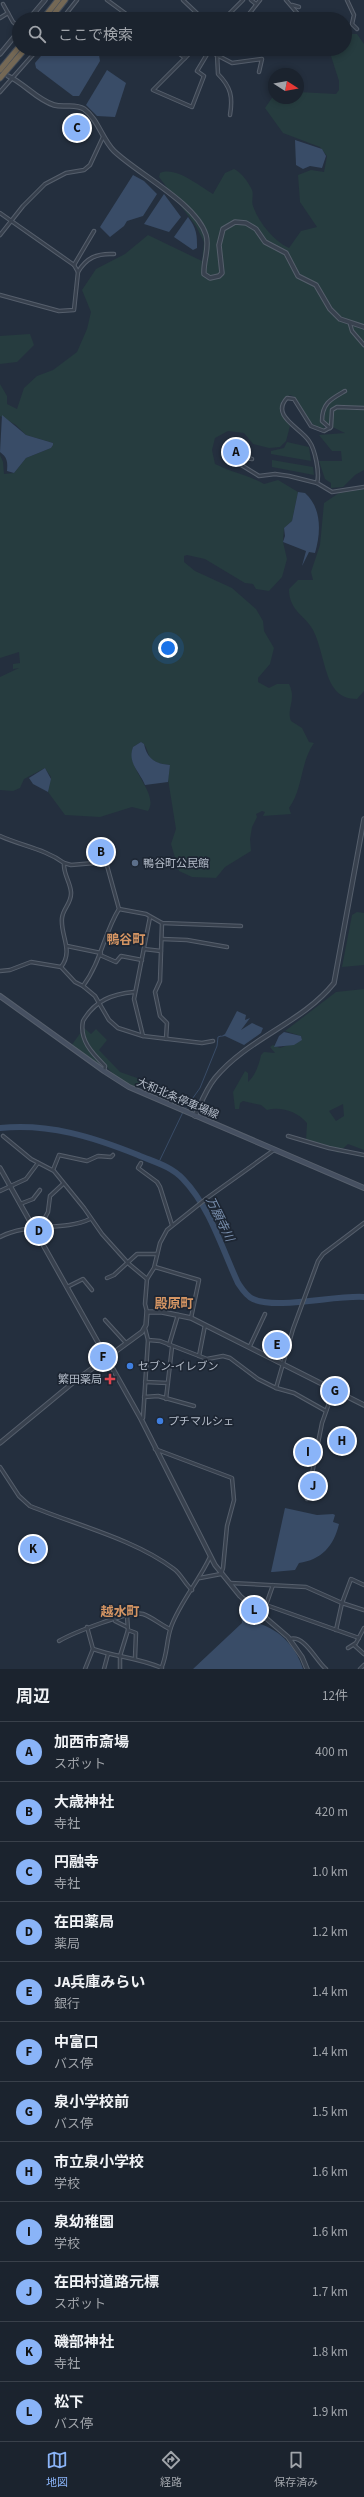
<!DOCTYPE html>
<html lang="ja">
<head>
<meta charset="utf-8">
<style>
	body { margin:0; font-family:"Source Sans 3","Noto Sans JP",sans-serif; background:#242b36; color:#f1f3f6 }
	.compass { position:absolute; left:268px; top:68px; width:36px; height:36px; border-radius:50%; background:#1b232e; box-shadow:0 2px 6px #0003; rotate:101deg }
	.you { position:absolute; left:168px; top:648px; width:14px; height:14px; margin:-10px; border:3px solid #fff; border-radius:50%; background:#1a73e8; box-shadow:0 0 0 6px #1a73e833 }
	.badge { display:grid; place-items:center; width:26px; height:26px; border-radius:50%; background:#8ab4f8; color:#111; font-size:13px; font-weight:700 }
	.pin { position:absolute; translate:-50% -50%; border:2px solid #fff; box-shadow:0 1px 4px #0006 }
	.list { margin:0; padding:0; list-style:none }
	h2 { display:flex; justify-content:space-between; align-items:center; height:52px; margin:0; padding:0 16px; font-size:17px }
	h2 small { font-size:13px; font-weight:400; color:#a0a4aa }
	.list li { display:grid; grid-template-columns:26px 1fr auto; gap:12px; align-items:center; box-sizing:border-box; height:60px; padding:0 16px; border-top:1px solid #39404a }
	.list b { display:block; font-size:15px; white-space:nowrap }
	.list p { margin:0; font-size:13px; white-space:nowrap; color:#a0a4aa }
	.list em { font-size:13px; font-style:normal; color:#a0a4aa }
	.icon { flex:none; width:22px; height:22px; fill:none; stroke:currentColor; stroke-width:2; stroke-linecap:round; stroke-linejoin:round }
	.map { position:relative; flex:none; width:364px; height:1669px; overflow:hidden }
	.search { position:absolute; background:#1b232e; box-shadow:0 2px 6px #0003; left:12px; right:12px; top:12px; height:44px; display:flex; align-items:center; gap:10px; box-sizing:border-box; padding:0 14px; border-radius:22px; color:#a0a4aa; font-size:15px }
	.sheet { height:772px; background:#1b232e }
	nav { display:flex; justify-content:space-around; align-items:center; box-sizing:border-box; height:56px; border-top:1px solid #39404a; background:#1b232e; font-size:11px; color:#a0a4aa }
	nav a { display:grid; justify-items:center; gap:2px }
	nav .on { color:#8ab4f8 }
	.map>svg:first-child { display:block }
	.green { fill:#263c3f; fill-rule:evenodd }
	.water { fill:#394c67 }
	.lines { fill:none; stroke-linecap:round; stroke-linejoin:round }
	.stream { stroke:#394c67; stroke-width:1 }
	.river { stroke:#394c67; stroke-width:6 }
	.minor-casing { stroke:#565f6c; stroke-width:4.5 }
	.tertiary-casing { stroke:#565f6c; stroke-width:5.5 }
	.secondary-casing { stroke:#565f6c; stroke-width:6 }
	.motorway-casing { stroke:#434c59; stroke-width:7 }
	.minor { stroke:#38414e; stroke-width:2.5 }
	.tertiary { stroke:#38414e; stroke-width:3.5 }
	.secondary { stroke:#465061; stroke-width:4 }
	.motorway { stroke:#746855; stroke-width:5 }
	.service-dot { fill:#5c6f8a; stroke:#1d2633; stroke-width:1.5 }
	.shop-dot { fill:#3f7fe0; stroke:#1d2633; stroke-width:1.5 }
	.health-dot { fill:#e0444e; stroke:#1d2633; stroke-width:1.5 }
	.labels { text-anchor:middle; stroke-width:3.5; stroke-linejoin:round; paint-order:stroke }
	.poi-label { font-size:11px; fill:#b4bcc9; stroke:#1d2633; text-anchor:start }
	.street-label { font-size:11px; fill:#b4bcc9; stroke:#1d2633 }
	.water-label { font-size:12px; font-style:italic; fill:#7c92b1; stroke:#1d2633 }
	.quarter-label { font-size:13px; font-weight:bold; fill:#d59563; stroke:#1d2633 }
</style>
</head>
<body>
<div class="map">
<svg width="364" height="1669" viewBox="0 0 364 1669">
	<rect width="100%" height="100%" fill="#242f3e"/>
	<g class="green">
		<path d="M345,34H357L364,44V470L355,475L343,487L331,488V483L325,479L319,461H342L341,451H332L319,435L345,433L324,423L323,426L326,429C310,430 302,408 295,397L290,395L281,402L280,412L290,426L286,441L280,447L269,448L253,444L244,433L228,431L215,438L212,450L215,464C231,472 248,475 264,484L278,480L298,492L292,521L284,528L283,542L287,559L282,577L269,591L256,589L253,584L245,583L205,559L187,555L184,556V562L195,571L232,588L256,609L263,621L264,631L274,648L270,664L258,678V682L269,688L277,684H289C297,700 286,708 291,721L302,728L309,742L314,743C300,763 303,789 289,808L291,814L263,816L265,812L262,811L256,814L257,817L252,827L250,839L251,851L225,867L216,878L192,877L179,871L171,844L176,829L168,779L170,765C141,762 153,750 141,742L133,747C125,769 160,793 148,811L132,807L100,817L65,815L48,792L51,777L45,768L24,779L20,788L13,791L0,790V677L19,668L13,669V664L20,663L19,652L0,658V455L3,462L4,474L14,473L26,458L51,448L53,445V443L26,435L16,425L0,416V384L7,396V404L17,409L24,388L37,376L53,370L77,352L87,329L91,312L82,290L96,269L125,254L148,235L202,261L204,242L196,226L159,177L160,173C176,166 199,186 213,194L225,173L234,169C241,172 249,183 252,190C254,195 251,201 253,206C259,223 273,240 289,248L301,231L317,227L300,202L298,175L311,170L324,172L327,156L320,147L283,133L265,108L274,95V98H298V92L336,94L339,90V81L331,56L318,49H345Z"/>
		<polygon points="30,334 34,345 17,362 0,364 0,336"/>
		<polygon points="287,442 309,447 311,461 271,454 271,451 284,448"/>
		<polygon points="272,460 313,467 314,475 272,467"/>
		<path d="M364,489V691L357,699C348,699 339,696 334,688C324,674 322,647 313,630C305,615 289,611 289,589L298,580H313L311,572L320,545L324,503L339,493Z"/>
		<polygon points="357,912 364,913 364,965 342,967 352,915"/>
		<path d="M364,989V1150L348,1144L338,1153L326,1145L306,1140L307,1123C298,1112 281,1106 267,1110L261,1105L243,1101L240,1103L239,1109H235L233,1092L245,1071L248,1073V1082C254,1077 259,1066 261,1055L264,1052L275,1053L270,1047L273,1045L280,1048L302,1040L301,1036L285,1031L336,992ZM343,1104L344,1116L336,1121L329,1111Z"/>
		<polygon points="84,1028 91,1034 96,1029 107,1040 99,1050 120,1072 140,1079 139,1086 133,1088 116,1077 106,1066 95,1063 71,1046"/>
	</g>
	<g class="water">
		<polygon points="47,49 88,49 99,55 100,61 79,96 73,96 36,68 35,63"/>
		<polygon points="107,70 126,83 115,117 97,116 86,105"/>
		<polygon points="295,140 322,149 326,156 322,168 310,166 303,169 296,165"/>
		<polygon points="133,175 144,181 157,194 143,216 127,221 124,226 110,237 100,227"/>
		<polygon points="164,194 181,217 169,232 144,224"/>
		<path d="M188,217C197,229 197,235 197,248L193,250L174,237Z"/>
		<path d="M2,415L26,435L53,443V445L51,448L26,458L14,473L7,471C8,462 7,457 0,452Z"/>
		<path d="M298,492L305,493C322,508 321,533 315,553L309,552L302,566L306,551L283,542L285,536L284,528L292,521Z"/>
		<path d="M141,742L144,744C147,759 156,764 170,765L168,782L145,785C140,772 127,763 133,747Z"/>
		<polygon points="45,768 51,779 48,792 33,784 29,778"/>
		<polygon points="237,1011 246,1015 245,1020 250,1018 241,1030 252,1023 263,1028 261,1033 244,1045 225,1036 220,1037 225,1034"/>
		<polygon points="284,1032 301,1036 302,1040 294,1045 274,1047 279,1036"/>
		<path d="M285,1508L317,1515L333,1514L335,1515L333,1522L339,1524C334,1546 321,1560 299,1563L295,1570L273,1572H271Z"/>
		<path d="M241,1613H245L247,1621C274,1624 295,1643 303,1669H193L242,1623Z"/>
	</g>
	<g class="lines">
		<g class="stream">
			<polyline points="185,1109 200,1088 217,1046 218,1037 221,1036"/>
			<polyline points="159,1162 183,1112"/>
		</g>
		<path class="river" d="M0,1128C49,1123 93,1137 138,1155C154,1162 171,1166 183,1179C210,1207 222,1249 238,1283C242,1289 246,1296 253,1299C277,1310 335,1295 364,1297"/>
		<defs>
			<g id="minor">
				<polyline points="107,0 133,19"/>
				<polyline points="183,0 203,19"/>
				<polyline points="251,0 256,4"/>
				<polyline points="286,0 298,14"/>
				<polyline points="347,0 354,15 352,24 357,29"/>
				<polyline points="3,4 13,22 19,27"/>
				<polyline points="292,5 299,7"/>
				<polyline points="0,18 8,13"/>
				<polyline points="62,19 77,0"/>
				<polyline points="224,19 243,0"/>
				<polyline points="245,19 260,0"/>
				<polyline points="173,49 185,58"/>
				<polyline points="194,49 153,90 192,107 204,76 197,71 209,51 232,63 262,59 259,72"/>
				<polyline points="214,49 219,51"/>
				<path d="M220,49L217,54L218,74C231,87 233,97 230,115"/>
				<polyline points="0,92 38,49"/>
				<polyline points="0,213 74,265 78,272 74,310 59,311 0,295"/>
				<polyline points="0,235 23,206 45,184 66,173 84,170 90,165 103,137"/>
				<polyline points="74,265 94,231"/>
				<path d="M78,272C86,258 97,253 114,254"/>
				<polyline points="350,324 352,331 364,345"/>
				<path d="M330,428L322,421C322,403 331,399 345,391"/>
				<polyline points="252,459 242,457 238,463 259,476 275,474 289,476 317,483 332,492 364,487"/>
				<path d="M317,483C320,473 315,449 309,441C301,428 270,416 287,398L294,399L311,426L324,431L331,427L332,410L337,407L364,408"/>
				<path d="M0,836C22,846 45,849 64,863C63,874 70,881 71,892C72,903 63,908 62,918C60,935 74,951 61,967"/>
				<path d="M64,863L71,865L106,862L119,909C104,933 101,962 83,986"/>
				<polyline points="119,909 146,914 162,923 241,926"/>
				<polyline points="162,923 160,981 155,992 160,1016 167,1023 166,1039"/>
				<polyline points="162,939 187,940 227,947"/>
				<polyline points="67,946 101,953"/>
				<polyline points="144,949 161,951"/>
				<polyline points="100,955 116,962 121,956 142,960"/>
				<polyline points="0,971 10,970 31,962 61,967 75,982 83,986 95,996 109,1020 118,1028 143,1036 202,1043 213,1041"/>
				<polyline points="143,1036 134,999 150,917"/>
				<path d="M104,1071L105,1066C92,1053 79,1040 83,1021C95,1000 113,994 134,992"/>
				<polyline points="3,1136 31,1159 54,1171 84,1208 102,1234 129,1264 147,1279"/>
				<polyline points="288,1136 329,1148 364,1155"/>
				<polyline points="141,1163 138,1168 157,1182 160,1187 172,1225"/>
				<polyline points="53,1170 59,1155 87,1161 98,1156 111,1157 113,1155"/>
				<polyline points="0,1191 26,1179 38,1163"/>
				<polyline points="20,1204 33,1199 40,1190"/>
				<polyline points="40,1227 48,1212 50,1196 63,1184"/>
				<path d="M0,1237C28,1222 62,1232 90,1219"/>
				<polyline points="155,1267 199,1280 191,1318"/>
				<polyline points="107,1278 114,1275 137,1254 157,1254"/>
				<polyline points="67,1287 83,1279 92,1290"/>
				<polyline points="147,1312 145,1304 147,1279 154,1268 160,1243 167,1230 207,1198 274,1150"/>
				<polyline points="105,1320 126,1343"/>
				<polyline points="148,1340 160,1341 207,1359 223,1356 230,1358 258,1379 276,1388 293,1329 318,1261 323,1254 364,1223"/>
				<polyline points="169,1345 178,1315"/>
				<polyline points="250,1346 265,1314"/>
				<polyline points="199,1356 205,1325"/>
				<polyline points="145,1382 168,1383"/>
				<polyline points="276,1388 294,1393 326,1411"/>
				<polyline points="144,1397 158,1396 194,1406"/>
				<polyline points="166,1399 172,1347"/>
				<polyline points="141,1419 143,1418 148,1340 145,1328"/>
				<polyline points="155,1449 232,1478 234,1500 227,1526 223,1568 221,1574 200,1578"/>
				<path d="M0,1467L19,1496L30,1506C76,1525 134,1539 174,1569C181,1574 185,1584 192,1590"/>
				<polyline points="307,1499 322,1423 334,1389"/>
				<polyline points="230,1583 306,1587 342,1603 364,1610"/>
				<polyline points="266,1605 359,1638"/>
				<polyline points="261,1613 266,1605 273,1585"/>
				<polyline points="127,1616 128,1630 136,1633 135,1658"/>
				<polyline points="115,1621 127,1627"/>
				<path d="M87,1627L93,1649C116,1657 139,1658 162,1668"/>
				<polyline points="336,1630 342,1603 351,1579 364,1585"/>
				<path d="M290,1639C305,1635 316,1661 326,1669"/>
				<path d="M59,1641C73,1633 130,1610 143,1614C152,1617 161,1625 170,1629"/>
				<polyline points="354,1645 364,1654"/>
				<polyline points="348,1648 356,1643 364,1628"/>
				<polyline points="85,1669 93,1649"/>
				<polyline points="104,1669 108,1654"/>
				<polyline points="120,1669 120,1656 128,1630"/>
				<path d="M161,1669C168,1653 166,1641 171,1627C180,1602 199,1581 210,1557"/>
				<polyline points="360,1669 364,1665"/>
			</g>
			<g id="tertiary">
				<polyline points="29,19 45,0"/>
				<polyline points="0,54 19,31"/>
				<path d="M8,76C24,83 37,100 54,105C64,108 75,103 84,109C98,119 102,139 114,151C138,174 196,203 206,235C210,248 203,261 204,274L210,278L219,276L222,273L219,245L223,229L235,222L246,223L256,229L265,242L286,253L298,276L316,285L330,309L340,319L364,327"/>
				<path d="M195,1116C201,1103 206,1089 215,1078C248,1038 302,1023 334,983L364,819"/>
				<polyline points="0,1168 141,1419 215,1565 240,1596 288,1637 302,1657 307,1669"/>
				<polyline points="0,1443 75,1381 142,1332 146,1325 147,1312 162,1312 191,1318 364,1405"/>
			</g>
			<polyline id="secondary" points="0,996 104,1071 129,1087 364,1188"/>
			<g id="motorway">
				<polyline points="43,19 58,0"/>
				<polyline points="50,19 65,0"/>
				<polyline points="0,70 19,47"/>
				<polyline points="0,78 25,49"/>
			</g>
		</defs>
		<use href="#minor" class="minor-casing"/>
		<use href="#tertiary" class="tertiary-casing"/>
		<use href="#secondary" class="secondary-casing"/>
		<use href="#motorway" class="motorway-casing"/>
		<use href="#minor" class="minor"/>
		<use href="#tertiary" class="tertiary"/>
		<use href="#secondary" class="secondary"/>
		<use href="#motorway" class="motorway"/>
	</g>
	<circle class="service-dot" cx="135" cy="863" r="4"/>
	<g class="shop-dot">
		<circle cx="130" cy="1366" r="4"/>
		<circle cx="160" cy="1421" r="4"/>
	</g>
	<path class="health-dot" d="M108 1373h4v4h4v4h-4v4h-4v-4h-4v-4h4z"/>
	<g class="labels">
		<g class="poi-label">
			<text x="143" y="867">鴨谷町公民館</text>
			<text x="138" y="1370">セブン-イレブン</text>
			<text x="102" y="1383" text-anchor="end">繁田薬局</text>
			<text x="168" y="1425">プチマルシェ</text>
		</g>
		<g class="street-label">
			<text transform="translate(178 1098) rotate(23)" y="4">大和北条停車場線</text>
		</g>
		<g class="water-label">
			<text transform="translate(220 1219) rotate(64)" y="4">万願寺川</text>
		</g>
		<g class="quarter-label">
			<text x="126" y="944">鴨谷町</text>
			<text x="174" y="1308">殿原町</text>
			<text x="120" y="1616">越水町</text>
		</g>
	</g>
</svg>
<svg class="compass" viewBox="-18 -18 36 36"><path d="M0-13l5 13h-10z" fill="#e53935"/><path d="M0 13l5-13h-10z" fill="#a0a4aa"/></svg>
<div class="you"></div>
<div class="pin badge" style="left:236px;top:452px">A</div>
<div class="pin badge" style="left:101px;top:852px">B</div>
<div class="pin badge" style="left:77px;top:128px">C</div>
<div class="pin badge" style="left:39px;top:1231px">D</div>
<div class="pin badge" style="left:277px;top:1345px">E</div>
<div class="pin badge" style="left:103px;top:1357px">F</div>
<div class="pin badge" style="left:335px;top:1391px">G</div>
<div class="pin badge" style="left:342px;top:1441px">H</div>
<div class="pin badge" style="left:308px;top:1452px">I</div>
<div class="pin badge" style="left:313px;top:1486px">J</div>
<div class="pin badge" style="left:33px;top:1549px">K</div>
<div class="pin badge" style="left:254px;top:1610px">L</div>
<div class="search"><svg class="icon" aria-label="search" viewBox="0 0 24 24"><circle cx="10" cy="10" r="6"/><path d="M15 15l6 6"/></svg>ここで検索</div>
</div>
<section class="sheet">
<h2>周辺<small>12件</small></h2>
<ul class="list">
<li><span class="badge">A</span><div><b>加西市斎場</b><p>スポット</p></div><em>400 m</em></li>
<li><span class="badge">B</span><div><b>大歳神社</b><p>寺社</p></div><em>420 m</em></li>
<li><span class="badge">C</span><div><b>円融寺</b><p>寺社</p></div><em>1.0 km</em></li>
<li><span class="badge">D</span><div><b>在田薬局</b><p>薬局</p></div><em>1.2 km</em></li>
<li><span class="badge">E</span><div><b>JA兵庫みらい</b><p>銀行</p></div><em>1.4 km</em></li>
<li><span class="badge">F</span><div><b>中富口</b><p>バス停</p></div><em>1.4 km</em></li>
<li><span class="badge">G</span><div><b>泉小学校前</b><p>バス停</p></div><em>1.5 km</em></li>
<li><span class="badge">H</span><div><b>市立泉小学校</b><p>学校</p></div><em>1.6 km</em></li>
<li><span class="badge">I</span><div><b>泉幼稚園</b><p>学校</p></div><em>1.6 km</em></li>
<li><span class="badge">J</span><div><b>在田村道路元標</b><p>スポット</p></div><em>1.7 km</em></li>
<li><span class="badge">K</span><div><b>磯部神社</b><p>寺社</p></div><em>1.8 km</em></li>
<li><span class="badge">L</span><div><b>松下</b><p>バス停</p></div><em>1.9 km</em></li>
</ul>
</section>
<nav>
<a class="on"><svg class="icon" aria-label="map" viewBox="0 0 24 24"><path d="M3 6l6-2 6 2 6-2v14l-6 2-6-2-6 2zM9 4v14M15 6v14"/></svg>地図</a>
<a><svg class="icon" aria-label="directions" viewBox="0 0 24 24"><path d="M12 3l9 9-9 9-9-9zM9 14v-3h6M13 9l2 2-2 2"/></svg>経路</a>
<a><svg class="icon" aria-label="saved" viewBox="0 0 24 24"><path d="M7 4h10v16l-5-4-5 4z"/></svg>保存済み</a>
</nav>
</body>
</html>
